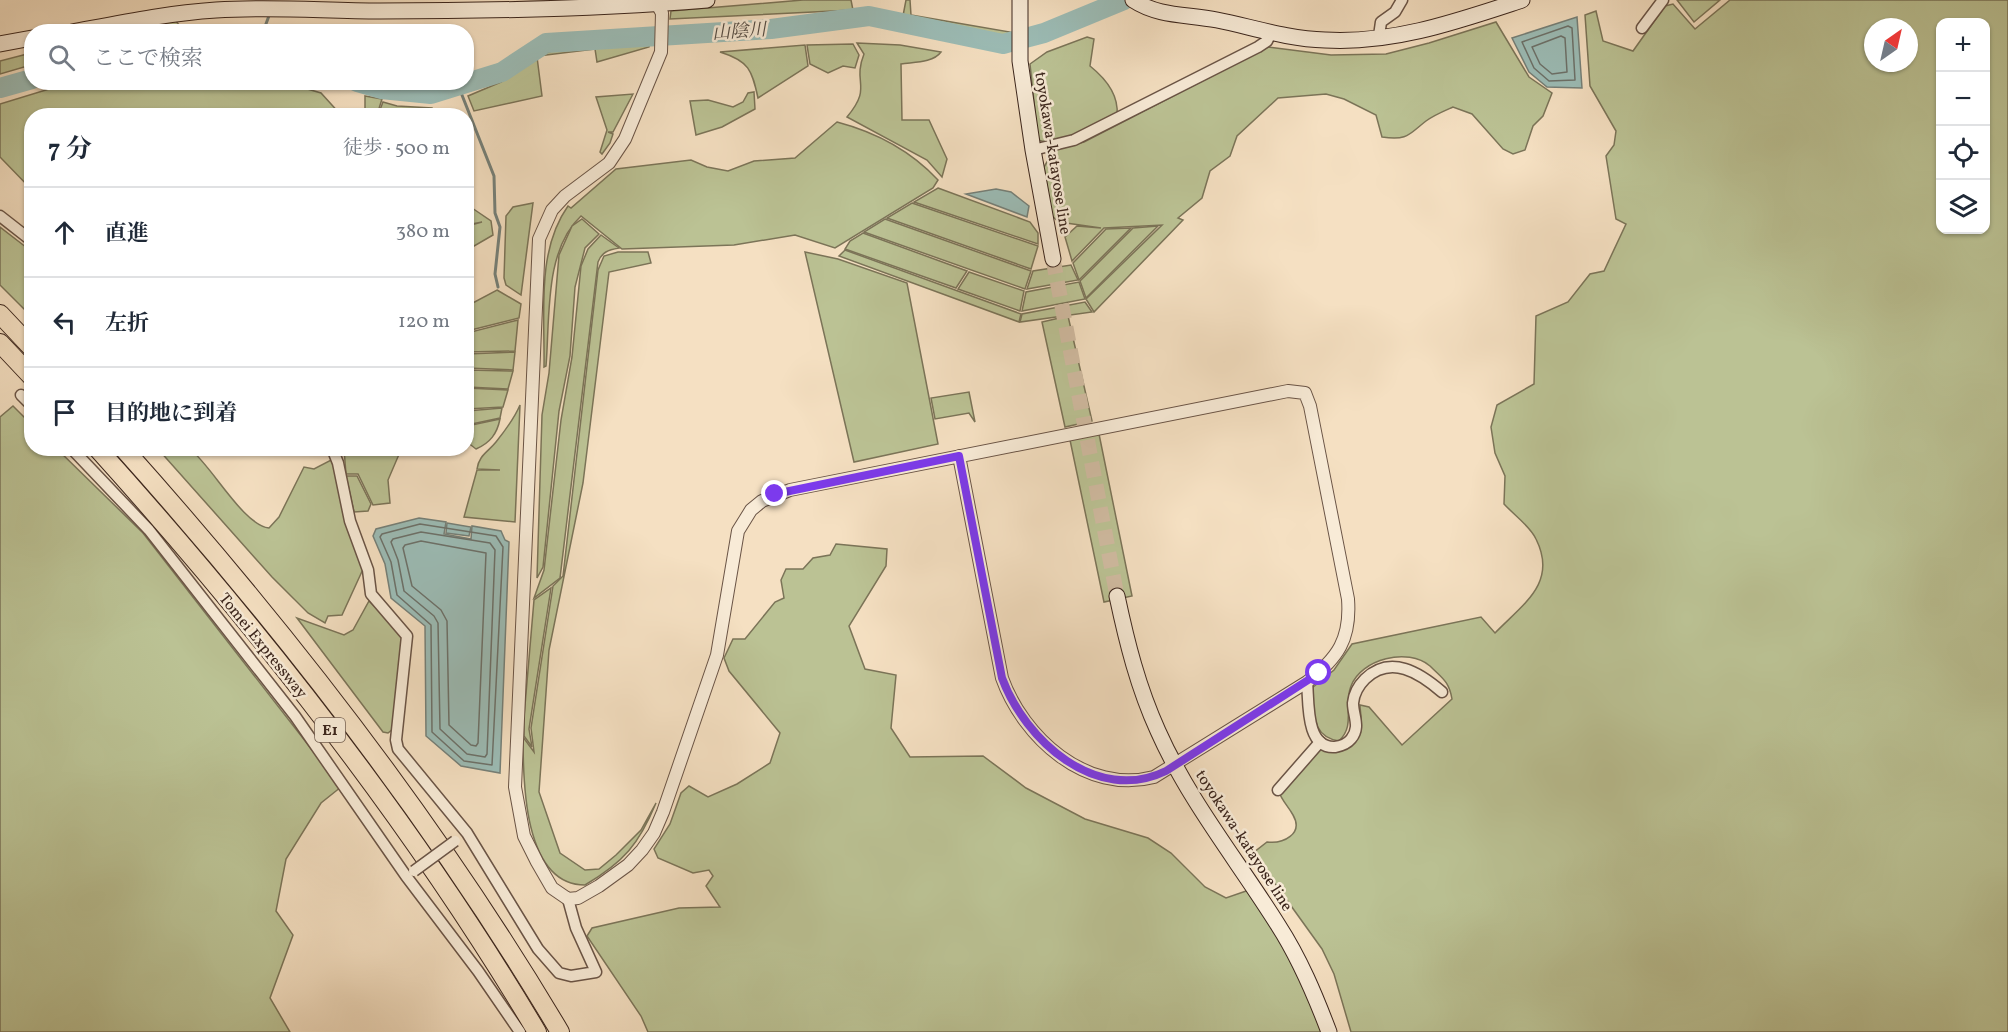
<!DOCTYPE html>
<html lang="ja">
<head>
<meta charset="utf-8">
<style>
	body { margin:0; font-family:Vollkorn,"Noto Serif JP",serif; background:#f2f2f3; color:#1f2937 }
	.controls { position:absolute; right:18px; top:18px; display:grid; overflow:hidden; border-radius:12px; box-shadow:0 2px 4px #0004 }
	.controls button { width:54px; height:54px; display:grid; place-items:center; padding:0; border:0; border-bottom:2px solid #e0e1e3; background:#fff; color:#1f2937; font:30px sans-serif }
	.compass { position:absolute; left:1864px; top:18px; width:54px; height:54px; border-radius:50%; background:#fff; box-shadow:0 2px 4px #0004; rotate:34deg }
	.stop { position:absolute; width:18px; height:18px; margin:-14px; border:4px solid #7c3aed; border-radius:50%; background:#fff }
	.stop.end { background:#7c3aed; border-color:#fff; box-shadow:0 2px 6px #0008 }
	.list { margin:0; padding:0; list-style:none }
	h2 { display:flex; justify-content:space-between; align-items:center; height:78px; margin:0; padding:0 24px; font-size:26px }
	h2 small { font-size:20px; font-weight:400; color:#747a83 }
	.list li { display:grid; grid-template-columns:39px 1fr auto; gap:18px; align-items:center; box-sizing:border-box; height:90px; padding:0 24px; border-top:2px solid #e0e1e3 }
	.list b { display:block; font-size:22px; white-space:nowrap }
	.list em { font-size:20px; font-style:normal; color:#747a83 }
	.icon { flex:none; width:33px; height:33px; fill:none; stroke:currentColor; stroke-width:2; stroke-linecap:round; stroke-linejoin:round }
	.map { position:relative; flex:none; width:2008px; height:1032px; overflow:hidden }
	.search { position:absolute; background:#fff; box-shadow:0 2px 4px #0004; left:24px; top:24px; width:450px; height:66px; display:flex; align-items:center; gap:15px; box-sizing:border-box; padding:0 21px; border-radius:24px; color:#747a83; font-size:22px }
	.panel { position:absolute; background:#fff; box-shadow:0 2px 4px #0004; left:24px; top:108px; width:450px; height:348px; border-radius:24px }
	.map>svg:first-child { display:block }
	.green { fill:#bbc294; stroke:#7b7458; stroke-width:1.5; fill-rule:evenodd }
	.water { fill:#9cbdb7; stroke:#758079; stroke-width:1.5 }
	.lines { fill:none; stroke-linecap:round; stroke-linejoin:round }
	.shore { stroke:#6c716a; stroke-width:1.5 }
	.stream { stroke:#758079; stroke-width:3 }
	.river { stroke:#9cbdb7; stroke-width:20 }
	.secondary-tunnel { stroke:#d0bba1; stroke-width:15; stroke-dasharray:15 8; stroke-linecap:butt }
	.minor-casing { stroke:#6a5446; stroke-width:13 }
	.tertiary-casing { stroke:#6a5446; stroke-width:14 }
	.secondary-casing { stroke:#3b251c; stroke-width:17 }
	.motorway-casing { stroke:#3b251c; stroke-width:20 }
	.minor { stroke:#f8ebd7; stroke-width:10 }
	.tertiary { stroke:#f8ebd7; stroke-width:12 }
	.secondary { stroke:#f8ebd7; stroke-width:15 }
	.motorway { stroke:#f5e0c2; stroke-width:18 }
	.minor-bridge-casing { stroke:#6a5446; stroke-width:13; stroke-linecap:butt }
	.minor-bridge { stroke:#f8ebd7; stroke-width:10 }
	.route { stroke:#7c3aed; stroke-width:8 }
	.labels { text-anchor:middle; stroke-width:5; stroke-linejoin:round; paint-order:stroke }
	.shield { fill:#f8ebd7; stroke:#746054; stroke-width:1.5 }
	.shield-label { font-size:15px; font-weight:bold; fill:#3b251c }
	.street-label { font-size:16px; fill:#3b251c; stroke:#f8ebd7 }
	.water-label { font-size:18px; font-style:italic; fill:#534b43; stroke:#f8ebd7 }
</style>
</head>
<body>
<div class="map">
<svg width="2008" height="1032" viewBox="0 0 2008 1032">
	<rect width="100%" height="100%" fill="#f5e0c2"/>
	<filter id="stains"><feTurbulence type="fractalNoise" baseFrequency=".00333" numOctaves="4"/><feColorMatrix values="0 0 0 0 .2 0 0 0 0 .09 0 0 0 0 .02 0 0 0 .5 -.17"/></filter>
	<radialGradient id="worn" r=".72"><stop offset=".6" stop-color="#630" stop-opacity="0"/><stop offset="1" stop-color="#630" stop-opacity=".3"/></radialGradient>
	<g class="green">
		<polygon points="803,0 851,0 853,10 670,19 671,11"/>
		<polygon points="906,0 910,0 911,15 1010,32 1009,40 993,39 902,21"/>
		<polygon points="1677,0 1720,0 1694,22"/>
		<path d="M1730,0H2008V1032H1351L1334,974L1322,949L1253,853L1267,842C1283,844 1304,834 1293,815C1288,806 1282,801 1278,790L1321,748C1340,759 1358,745 1361,725C1362,719 1360,711 1360,705L1369,707L1402,745L1452,699C1449,681 1442,678 1430,666C1408,647 1361,659 1351,686C1343,706 1356,725 1339,741C1310,736 1315,712 1312,688L1334,670L1352,644L1481,617L1495,633C1523,604 1558,583 1536,539C1530,526 1514,515 1504,504L1505,476L1495,453L1491,427L1497,405L1534,384L1536,316L1568,302L1590,274L1604,271L1626,224L1616,219L1606,156L1614,145L1616,131L1590,86L1585,15L1596,11L1603,41L1633,51L1665,6L1673,4L1695,29ZM1940,22H1986V230H1940ZM1873,27H1909V63H1873Z"/>
		<polygon points="176,21 182,29 215,31 117,32"/>
		<path d="M1496,22L1529,77L1552,93L1543,116L1533,126L1525,150L1513,154L1503,149L1472,114L1453,107C1444,111 1434,115 1426,121C1409,134 1408,141 1382,137L1376,115L1344,99L1326,94L1278,98L1237,136L1230,156L1210,171L1202,198L1178,218L1183,220L1094,312L1086,299L1162,225L1104,228L1072,261L1065,237L1077,226L1101,228L1059,222L1052,216L1044,167L1054,150L1084,142L1268,47L1331,55L1386,54L1429,43Z"/>
		<path d="M1087,37L1094,39L1090,66C1105,78 1119,94 1117,115C1096,125 1062,149 1038,140L1030,64L1047,52Z"/>
		<polygon points="650,40 649,47 597,62 595,49 538,56 563,47"/>
		<path d="M857,43L900,45L941,52C933,63 913,62 901,64L902,120H929L947,159L942,177L927,160L847,117C873,86 852,84 864,54Z"/>
		<polygon points="853,44 859,55 855,68 843,66 828,73 810,64 807,45"/>
		<path d="M805,45L808,66L758,98C752,70 749,61 720,52Z"/>
		<polygon points="31,53 31,65 0,74 0,61"/>
		<polygon points="537,57 542,96 474,111 468,96 501,82"/>
		<polygon points="72,82 287,83 321,93 341,115 32,116 31,189 0,157 0,104"/>
		<polygon points="754,92 755,109 722,127 696,135 690,101 708,100 733,107 743,102 748,93"/>
		<polygon points="633,94 613,132 608,132 613,134 610,143 602,154 600,152 607,130 596,97"/>
		<polygon points="365,96 382,99 377,115 365,113"/>
		<polygon points="383,102 397,106 432,108 432,115 378,115"/>
		<path d="M837,122C875,132 911,151 938,180L933,188L835,248L795,235L734,245L622,249L581,216C544,250 550,319 546,366L544,367C545,315 536,251 568,206L571,208L616,169L691,160L707,167L728,171L754,161L795,158Z"/>
		<polygon points="938,188 1030,222 1038,233 1038,244 914,202"/>
		<polygon points="533,203 521,295 506,285 504,278 506,216 513,207"/>
		<polygon points="912,203 1038,246 1031,269 887,218"/>
		<polygon points="472,208 491,221 493,235 469,249 467,226 482,222 467,225 467,210"/>
		<polygon points="582,219 599,234 585,248 575,287 570,356 559,411 543,567 537,578 542,415 549,373 559,255 572,226"/>
		<polygon points="885,219 1031,271 1025,289 864,232"/>
		<polygon points="1158,226 1086,298 1080,281 1133,228"/>
		<polygon points="0,227 31,251 31,316 0,285"/>
		<polygon points="1131,228 1079,280 1073,263 1106,229"/>
		<polygon points="863,233 967,271 956,288 845,249 850,241"/>
		<path d="M601,235L619,248C608,250 602,252 598,262L560,578L534,598L544,570L561,420L572,357L581,266L588,249Z"/>
		<polygon points="845,250 1021,314 1019,322 839,256"/>
		<path d="M618,252H648L651,263L609,272L583,483L549,650L539,792L560,853L585,870L599,869L616,855L641,830L656,803C639,844 624,862 585,885C523,885 523,779 523,737L534,752L531,728L553,586L563,576L598,270L604,256Z"/>
		<polygon points="805,252 838,259 907,283 938,444 854,462"/>
		<polygon points="1071,265 1078,280 1027,289 1033,271"/>
		<polygon points="969,272 1024,291 1020,311 958,289"/>
		<polygon points="1079,282 1085,299 1022,311 1026,292"/>
		<polygon points="497,290 521,304 519,318 467,331 467,306"/>
		<polygon points="1085,302 1092,312 1020,322 1022,314"/>
		<polygon points="1068,316 1092,421 1065,427 1042,322"/>
		<polygon points="518,320 515,351 467,352 467,333"/>
		<polygon points="515,352 513,370 467,368 467,354"/>
		<polygon points="467,370 513,371 508,389 467,387"/>
		<polygon points="467,388 508,390 503,407 467,409"/>
		<polygon points="969,392 975,422 969,413 935,419 931,398"/>
		<path d="M520,405L515,522L464,517L477,470H500L477,469C479,455 488,452 496,442C504,432 515,417 520,405Z"/>
		<polygon points="13,406 31,424 32,448 57,449 143,533 341,787 321,803 286,859 276,911 293,935 270,998 290,1032 0,1032 0,417"/>
		<polygon points="502,408 500,418 467,425 467,411"/>
		<path d="M500,419C497,434 490,443 476,449L467,442V426Z"/>
		<polygon points="1099,434 1132,596 1104,602 1070,440"/>
		<path d="M158,449H190C212,466 243,525 269,528L279,517L304,467L314,469L333,459L364,567L342,615L328,616L325,623L308,613L272,577Z"/>
		<polygon points="344,449 376,449 380,453 397,449 400,452 388,480 390,503 373,505 358,474 346,474"/>
		<polygon points="346,476 357,476 371,504 368,511 354,512"/>
		<polygon points="836,544 887,549 886,566 849,626 865,669 896,675 891,728 910,757 983,756 1026,788 1085,819 1148,838 1171,853 1205,887 1226,898 1252,889 1334,1032 648,1032 641,1016 587,936 592,928 679,908 720,907 706,886 713,876 709,870 693,873 658,858 654,849 670,824 681,793 689,786 708,797 737,784 770,763 780,733 729,671 724,658 733,639 745,639 775,602 784,598 781,580 786,569 803,569 813,558 830,555"/>
		<polygon points="551,588 529,729 532,747 524,736 524,717 534,600"/>
		<polygon points="369,601 398,629 403,639 393,729 388,733 383,732 297,618 344,635 353,630"/>
	</g>
	<g class="water">
		<polygon points="1577,17 1582,88 1547,87 1529,72 1512,38"/>
		<polygon points="996,189 1011,192 1029,206 1027,217 966,194"/>
		<polygon points="419,518 446,522 444,534 471,539 472,526 501,531 505,540 509,542 500,773 461,766 426,736 425,626 391,598 385,564 373,536 376,529"/>
		<polygon points="447,523 471,527 469,536 446,533"/>
	</g>
	<g class="lines">
		<g class="shore">
			<polygon points="1568,26 1572,28 1575,80 1549,81 1534,68 1522,42"/>
			<polygon points="1561,36 1565,38 1567,72 1552,74 1540,64 1532,47"/>
			<polygon points="420,524 496,536 503,547 492,765 464,761 432,732 431,625 397,595 391,562 380,537 382,534"/>
			<polygon points="421,532 490,543 495,550 487,754 485,757 467,754 440,729 438,623 434,616 404,591 398,560 391,542 393,539"/>
			<polygon points="421,541 486,553 478,743 476,746 471,745 449,725 447,621 441,610 412,586 403,548 405,545"/>
		</g>
		<g class="stream">
			<polyline points="263,32 270,13"/>
			<polyline points="458,85 494,176 495,213 500,227 495,274 498,287"/>
		</g>
		<g class="river">
			<polyline points="357,82 381,89 431,94 502,72 546,43 771,29 869,16 1003,44 1044,33 1124,0"/>
			<polyline points="0,88 32,79"/>
		</g>
		<polyline class="secondary-tunnel" points="1053,259 1117,596"/>
		<defs>
			<g id="minor">
				<polyline points="1642,28 1663,0"/>
				<polyline points="1379,36 1381,22 1395,12 1402,0"/>
				<polyline points="1033,150 1074,140 1258,47 1267,41 1271,33"/>
				<polyline points="0,216 32,241"/>
				<polyline points="21,395 32,406"/>
				<polyline points="71,448 149,530 295,716 406,876 478,971 520,1032"/>
				<polyline points="332,448 338,463 350,521 368,570 371,594 407,636 396,740 398,749 467,833 538,949 559,973 571,976 596,972 576,928 568,899"/>
				<path d="M1307,682C1309,701 1305,749 1335,747C1341,746 1347,744 1351,739C1361,727 1353,716 1353,703C1354,693 1359,685 1365,679C1391,654 1420,673 1442,692"/>
				<polyline points="1278,790 1320,742"/>
			</g>
			<path id="tertiary" d="M657,4L662,13L661,52L625,139L609,163L565,196L552,210L539,239L515,787L524,836L537,862L552,888L568,899L578,898L599,886L628,865L642,850L654,833L663,812L717,655L738,531L751,510L762,501L790,490L1288,391L1305,393L1310,406L1348,599C1351,639 1338,658 1307,682L1154,777C1086,795 1023,737 1002,678L959,456"/>
			<g id="secondary">
				<polyline points="1020,0 1020,61 1033,150 1053,259"/>
				<path d="M1133,0C1159,17 1187,14 1217,20C1252,27 1288,39 1325,40C1393,44 1458,21 1522,0"/>
				<path d="M72,32C120,23 168,13 216,10C271,6 325,11 380,11C489,11 598,9 707,0"/>
				<polyline points="0,44 32,38"/>
				<path d="M1117,596C1127,643 1138,687 1158,731C1189,801 1238,861 1278,925C1300,959 1315,995 1329,1032"/>
			</g>
			<g id="motorway">
				<polyline points="0,314 32,348"/>
				<polyline points="0,343 32,377"/>
				<path d="M97,448C260,629 413,823 537,1032"/>
				<path d="M123,448C285,629 436,823 560,1032"/>
			</g>
		</defs>
		<use href="#minor" class="minor-casing"/>
		<use href="#tertiary" class="tertiary-casing"/>
		<use href="#secondary" class="secondary-casing"/>
		<use href="#motorway" class="motorway-casing"/>
		<use href="#minor" class="minor"/>
		<use href="#tertiary" class="tertiary"/>
		<use href="#secondary" class="secondary"/>
		<use href="#motorway" class="motorway"/>
		<defs>
			<polyline id="minor-bridge" points="414,871 455,841"/>
		</defs>
		<use href="#minor-bridge" class="minor-bridge-casing"/>
		<use href="#minor-bridge" class="minor-bridge"/>
	</g>
	<g class="lines">
		<path class="route" d="M775,494L959,456L1002,678C1025,740 1096,805 1166,771L1319,673"/>
	</g>
	<g class="labels">
		<rect class="shield" x="315" y="718" width="30" height="24" rx="4.5"/>
		<g class="shield-label">
			<text x="330" y="735">E1</text>
		</g>
		<g class="street-label">
			<text transform="translate(1054 153) rotate(81)" y="6">toyokawa-katayose line</text>
			<text transform="translate(264 645) rotate(51)" y="6">Tomei Expressway</text>
			<text transform="translate(1245 840) rotate(57)" y="6">toyokawa-katayose line</text>
		</g>
		<g class="water-label">
			<text transform="translate(739 31) rotate(-4)" y="6">山陰川</text>
		</g>
	</g>
	<rect width="100%" height="100%" filter="url(#stains)"/>
	<rect width="100%" height="100%" fill="url(#worn)"/>
</svg>
<div class="controls">
<button>+</button>
<button>−</button>
<button><svg class="icon" aria-label="locate" viewBox="0 0 24 24"><circle cx="12" cy="12" r="6"/><path d="M12 2v4M12 18v4M2 12h4M18 12h4"/></svg></button>
<button><svg class="icon" aria-label="layers" viewBox="0 0 24 24"><path d="M12 4l9 5-9 5-9-5zM3 14l9 5 9-5"/></svg></button>
</div>
<svg class="compass" viewBox="-18 -18 36 36"><path d="M0-13l5 13h-10z" fill="#e53935"/><path d="M0 13l5-13h-10z" fill="#747a83"/></svg>
<div class="stop" style="left:1319px;top:673px"></div>
<div class="stop end" style="left:775px;top:494px"></div>
<div class="search"><svg class="icon" aria-label="search" viewBox="0 0 24 24"><circle cx="10" cy="10" r="6"/><path d="M15 15l6 6"/></svg>ここで検索</div>
<section class="panel">
<h2>7 分<small>徒歩 · 500 m</small></h2>
<ul class="list">
<li><svg class="icon" aria-label="ahead" viewBox="0 0 24 24"><path d="M12 20V5M6 11l6-6 6 6"/></svg><div><b>直進</b></div><em>380 m</em></li>
<li><svg class="icon" aria-label="left" viewBox="0 0 24 24"><path d="M17 20v-9H6M10 6l-5 5 5 5"/></svg><div><b>左折</b></div><em>120 m</em></li>
<li><svg class="icon" aria-label="arrive" viewBox="0 0 24 24"><path d="M6 21V4h12l-3 4 3 4H6"/></svg><div><b>目的地に到着</b></div></li>
</ul>
</section>
</div>
</body>
</html>
